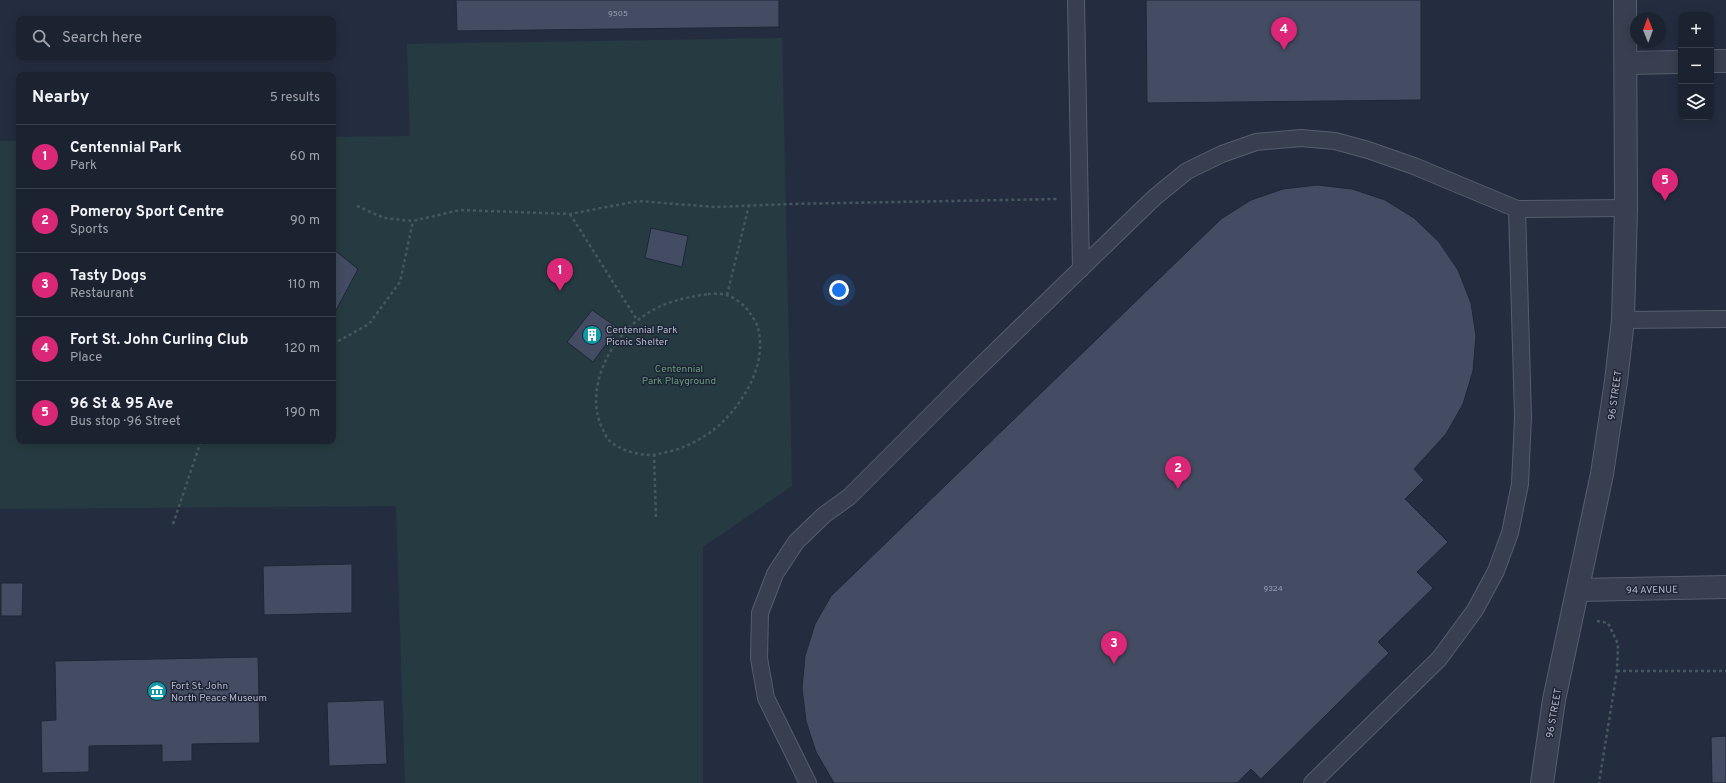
<!DOCTYPE html>
<html lang="en">
<head>
<meta charset="utf-8">
<style>
	body { margin:0; font-family:Overpass,sans-serif; background:#282f3c; color:#f1f3f6 }
	.controls { position:absolute; right:12px; top:12px; display:grid; overflow:hidden; border-radius:8px; box-shadow:0 2px 10px #0003 }
	.controls button { width:36px; height:36px; display:grid; place-items:center; padding:0; border:0; border-bottom:1px solid #393f4c; background:#1b2230; color:#f1f3f6; font:20px sans-serif }
	.compass { position:absolute; left:1630px; top:12px; width:36px; height:36px; border-radius:50%; background:#1b2230; box-shadow:0 2px 10px #0003; rotate:359deg }
	.you { position:absolute; left:839px; top:290px; width:14px; height:14px; margin:-10px; border:3px solid #fff; border-radius:50%; background:#1a73e8; box-shadow:0 0 0 6px #1a73e833 }
	.badge { display:grid; place-items:center; width:26px; height:26px; border-radius:50%; background:#db2777; color:#fff; font-size:13px; font-weight:700 }
	.pin { position:absolute; translate:-50% -33px; filter:drop-shadow(0 1px 2px #0008) }
	.pin::after { content:''; position:absolute; top:21px; width:14px; height:12px; background:inherit; clip-path:polygon(0 0,100% 0,50% 100%) }
	.list { margin:0; padding:0; list-style:none }
	h2 { display:flex; justify-content:space-between; align-items:center; height:52px; margin:0; padding:0 16px; font-size:17px }
	h2 small { font-size:13px; font-weight:400; color:#a0a4ab }
	.list li { display:grid; grid-template-columns:26px 1fr auto; gap:12px; align-items:center; box-sizing:border-box; height:64px; padding:0 16px; border-top:1px solid #393f4c }
	.list b { display:block; font-size:15px; white-space:nowrap }
	.list p { margin:0; font-size:13px; white-space:nowrap; color:#a0a4ab }
	.list em { font-size:13px; font-style:normal; color:#a0a4ab }
	.icon { flex:none; width:22px; height:22px; fill:none; stroke:currentColor; stroke-width:2; stroke-linecap:round; stroke-linejoin:round }
	.map { position:relative; flex:none; width:1726px; height:783px; overflow:hidden }
	.search { position:absolute; background:#1b2230; box-shadow:0 2px 10px #0003; left:16px; top:16px; width:320px; height:44px; display:flex; align-items:center; gap:10px; box-sizing:border-box; padding:0 14px; border-radius:8px; color:#a0a4ab; font-size:15px }
	.panel { position:absolute; background:#1b2230; box-shadow:0 2px 10px #0003; left:16px; top:72px; width:320px; height:372px; border-radius:8px }
	.map>svg:first-child { display:block }
	.green { fill:#263b41 }
	.building { fill:#434c62; stroke:#1f2637 }
	.lines { fill:none; stroke-linecap:round; stroke-linejoin:round }
	.service-casing { stroke:#565d6e; stroke-width:18 }
	.minor-casing { stroke:#565d6e; stroke-width:24 }
	.tertiary-casing { stroke:#565d6e; stroke-width:24 }
	.path { stroke:#44585e; stroke-width:2.5; stroke-dasharray:3 3; stroke-linecap:butt }
	.service { stroke:#383f50; stroke-width:16 }
	.minor { stroke:#383f50; stroke-width:22 }
	.tertiary { stroke:#383f50; stroke-width:22 }
	.labels { text-anchor:middle; stroke-width:3; stroke-linejoin:round; paint-order:stroke }
	.number-label { font-size:8px; fill:#989eb1 }
	.poi-label { font-size:10px; fill:#b4bacb; stroke:#1d2435; text-anchor:start }
	.park-label { font-size:10px; fill:#6b9d7c; stroke:#1d2435 }
	.street-label { font-size:10px; fill:#b4bacb; stroke:#1d2435 }
</style>
</head>
<body>
<div class="map">
<svg width="1726" height="783" viewBox="0 0 1726 783">
	<rect width="100%" height="100%" fill="#242d40"/>
	<polygon class="green" points="782,38 792,486 703,547 703,783 405,783 396,506 0,509 0,141 19,141 19,441 333,441 333,137 410,136 407,44"/>
	<g class="building">
		<polygon points="456,0 779,0 779,27 457,31"/>
		<polygon points="1146,0 1421,0 1421,100 1147,103"/>
		<polygon points="1317,185 1352,189 1385,200 1414,218 1439,242 1458,270 1471,303 1476,336 1473,371 1463,404 1446,434 1414,469 1424,480 1405,499 1448,542 1417,572 1433,588 1378,642 1389,653 1261,779 1251,769 1237,783 834,783 816,752 806,721 802,688 805,656 815,624 831,596 1221,219 1251,200 1283,189"/>
		<polygon points="651,228 688,236 682,267 645,258"/>
		<polygon points="333,249 358,269 333,316"/>
		<polygon points="592,310 618,328 593,362 567,342"/>
		<polygon points="352,564 352,613 264,615 263,566"/>
		<polygon points="1,583 23,583 22,616 1,616"/>
		<polygon points="258,657 260,743 192,744 192,761 162,762 162,745 89,746 89,772 42,773 41,721 56,720 55,661"/>
		<polygon points="384,700 387,764 329,766 327,702"/>
		<polygon points="1726,736 1726,783 1712,783 1711,737"/>
	</g>
	<g class="lines">
		<defs>
			<g id="service">
				<polyline points="1076,0 1081,269"/>
				<polyline points="1623,320 1726,319"/>
				<polyline points="808,783 766,698 759,658 760,613 775,574 796,542 824,515 849,497 964,382 1129,222 1155,197 1187,171 1222,154 1256,142 1301,138 1335,141 1368,150 1414,166 1517,209 1626,208"/>
				<polyline points="1312,783 1439,659 1475,610 1496,571 1510,533 1520,484 1523,417 1517,209"/>
			</g>
			<g id="minor">
				<polyline points="1711,61 1726,61"/>
				<polyline points="1626,63 1681,62"/>
				<polyline points="1578,590 1726,587"/>
			</g>
			<polyline id="tertiary" points="1542,783 1554,700 1602,474 1616,381 1623,320 1626,208 1625,0"/>
		</defs>
		<use href="#service" class="service-casing"/>
		<use href="#minor" class="minor-casing"/>
		<use href="#tertiary" class="tertiary-casing"/>
		<g class="path">
			<polyline points="357,206 384,218 413,221 460,210 570,214 638,201 715,207 789,204 1057,199"/>
			<polyline points="570,214 637,320"/>
			<path d="M708,294C713,294 720,293 726,295C735,297 747,307 751,315C754,319 757,324 758,328C766,359 750,391 730,414C711,437 680,452 651,455C641,455 627,452 619,447C616,445 611,443 609,440C606,438 605,433 603,430C584,393 607,343 638,320C660,303 681,298 708,294Z"/>
			<polyline points="727,295 749,205"/>
			<polyline points="333,344 369,324 400,282 413,221"/>
			<polyline points="654,454 656,520"/>
			<polyline points="173,524 201,441"/>
			<polyline points="1597,621 1608,623 1618,644 1617,671 1599,783"/>
			<polyline points="1617,671 1726,671"/>
		</g>
		<use href="#service" class="service"/>
		<use href="#minor" class="minor"/>
		<use href="#tertiary" class="tertiary"/>
	</g>
	<defs>
		<symbol id="building-disc" viewBox="-11 -11 22 22"><circle r="9.5" fill="#0f9aa8" stroke="#1d2435"/><path d="M-4-6H4V6H1V3H-1V6H-4ZM-2.5-4.3h1.7v1.8h-1.7ZM.8-4.3h1.7v1.8H.8ZM-2.5-1h1.7V.8h-1.7ZM.8-1h1.7V.8H.8Z" fill="#fff"/></symbol>
		<symbol id="museum-disc" viewBox="-11 -11 22 22"><circle r="9.5" fill="#0f9aa8" stroke="#1d2435"/><path d="M0-6L6-3V-2H-6V-3ZM-5-1h2V3h-2ZM-1-1h2V3h-2ZM3-1h2V3H3ZM-6 4H6V6H-6Z" fill="#fff"/></symbol>
	</defs>
	<g fill-rule="evenodd">
		<use href="#building-disc" x="581" y="324" width="22" height="22"/>
		<use href="#museum-disc" x="146" y="680" width="22" height="22"/>
	</g>
	<g class="labels">
		<g class="number-label">
			<text x="618" y="16">9505</text>
			<text x="1273" y="591">9324</text>
		</g>
		<g class="poi-label">
			<text x="606" y="333">Centennial Park<tspan x="606" dy="12">Picnic Shelter</tspan></text>
			<text x="171" y="689">Fort St. John<tspan x="171" dy="12">North Peace Museum</tspan></text>
		</g>
		<g class="park-label">
			<text x="679" y="372">Centennial<tspan x="679" dy="12">Park Playground</tspan></text>
		</g>
		<g class="street-label">
			<text transform="translate(1614 395) rotate(-82)" y="4">96 STREET</text>
			<text transform="translate(1652 589) rotate(-1)" y="4">94 AVENUE</text>
			<text transform="translate(1553 713) rotate(-80)" y="4">96 STREET</text>
		</g>
	</g>
</svg>
<div class="controls">
<button>+</button>
<button>−</button>
<button><svg class="icon" aria-label="layers" viewBox="0 0 24 24"><path d="M12 4l9 5-9 5-9-5zM3 14l9 5 9-5"/></svg></button>
</div>
<svg class="compass" viewBox="-18 -18 36 36"><path d="M0-13l5 13h-10z" fill="#e53935"/><path d="M0 13l5-13h-10z" fill="#a0a4ab"/></svg>
<div class="you"></div>
<div class="pin badge" style="left:560px;top:291px">1</div>
<div class="pin badge" style="left:1178px;top:489px">2</div>
<div class="pin badge" style="left:1114px;top:664px">3</div>
<div class="pin badge" style="left:1284px;top:50px">4</div>
<div class="pin badge" style="left:1665px;top:201px">5</div>
<div class="search"><svg class="icon" aria-label="search" viewBox="0 0 24 24"><circle cx="10" cy="10" r="6"/><path d="M15 15l6 6"/></svg>Search here</div>
<section class="panel">
<h2>Nearby<small>5 results</small></h2>
<ul class="list">
<li><span class="badge">1</span><div><b>Centennial Park</b><p>Park</p></div><em>60 m</em></li>
<li><span class="badge">2</span><div><b>Pomeroy Sport Centre</b><p>Sports</p></div><em>90 m</em></li>
<li><span class="badge">3</span><div><b>Tasty Dogs</b><p>Restaurant</p></div><em>110 m</em></li>
<li><span class="badge">4</span><div><b>Fort St. John Curling Club</b><p>Place</p></div><em>120 m</em></li>
<li><span class="badge">5</span><div><b>96 St &amp; 95 Ave</b><p>Bus stop · 96 Street</p></div><em>190 m</em></li>
</ul>
</section>
</div>
</body>
</html>
